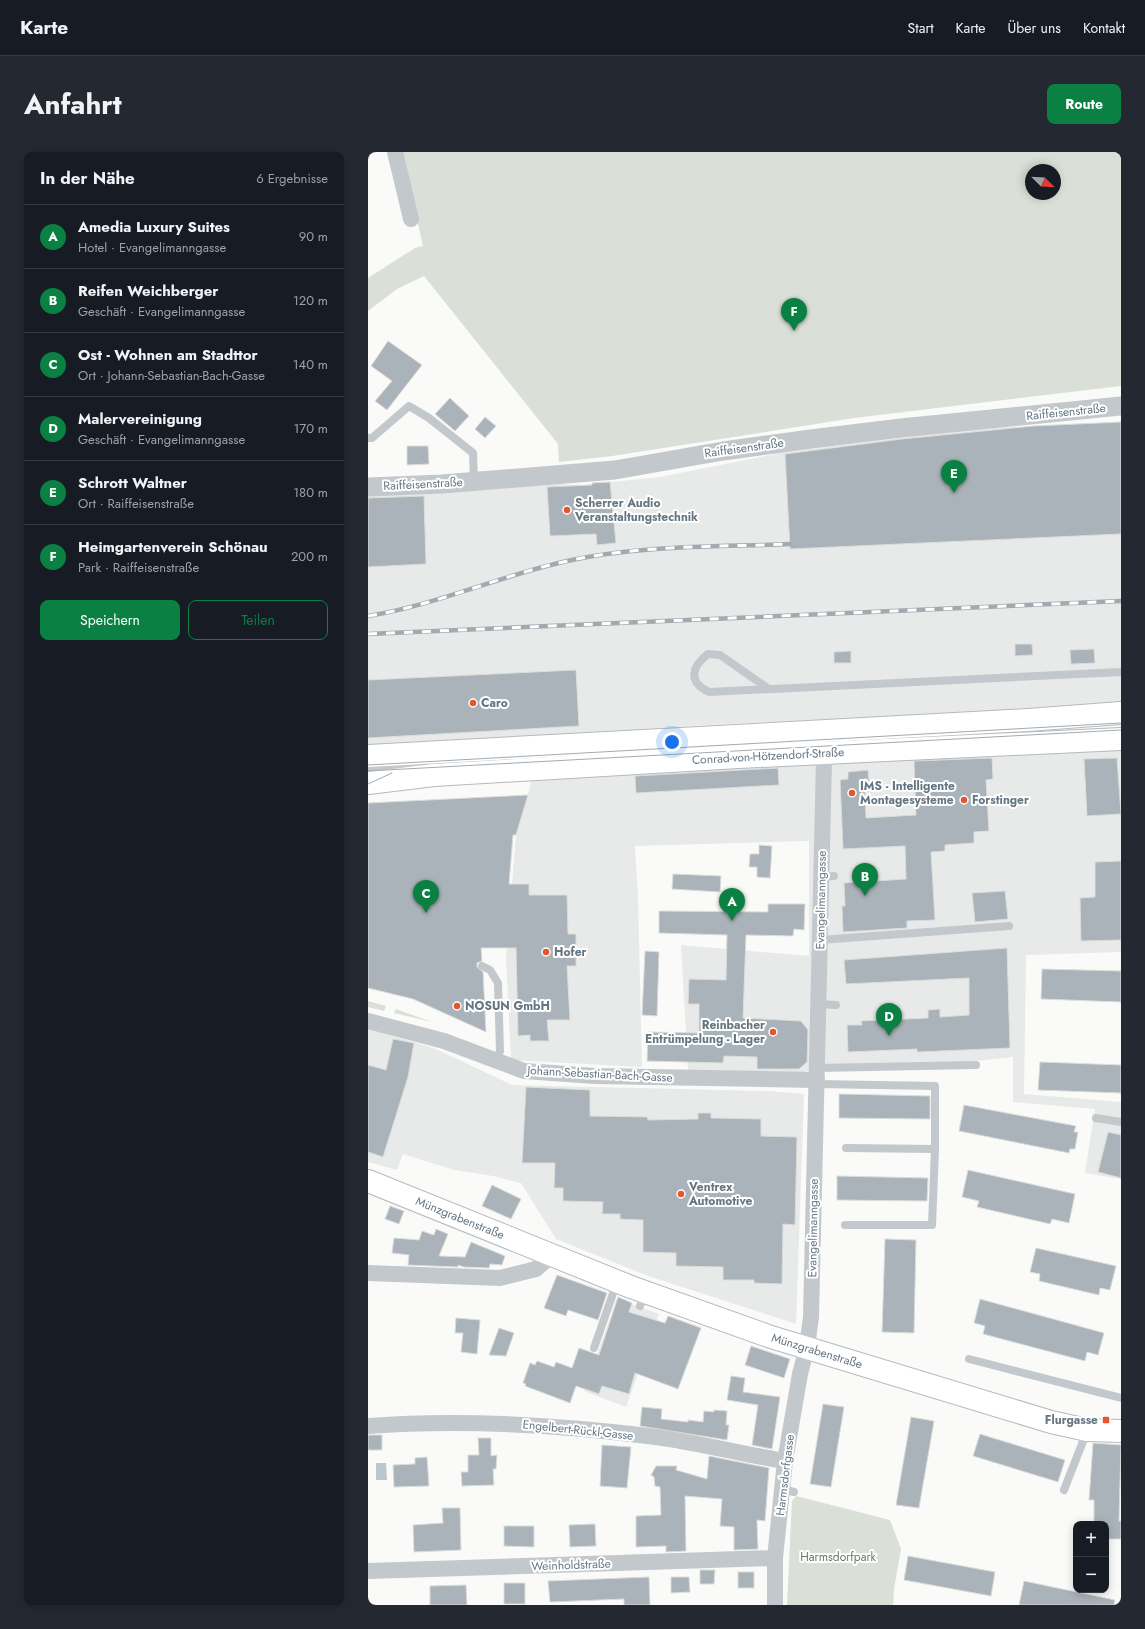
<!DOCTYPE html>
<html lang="de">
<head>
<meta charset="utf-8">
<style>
	body { margin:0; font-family:Jost,sans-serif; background:#242831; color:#f1f3f6 }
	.controls { position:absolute; right:12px; bottom:12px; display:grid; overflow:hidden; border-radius:8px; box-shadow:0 2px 10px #0003 }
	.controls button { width:36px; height:36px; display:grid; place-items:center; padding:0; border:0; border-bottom:1px solid #363941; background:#171b24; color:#f1f3f6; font:20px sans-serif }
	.compass { position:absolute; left:657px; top:12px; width:36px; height:36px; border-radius:50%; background:#171b24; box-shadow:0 2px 10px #0003; rotate:114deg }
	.you { position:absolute; left:304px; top:590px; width:14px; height:14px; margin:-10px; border:3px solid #fff; border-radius:50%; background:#1a73e8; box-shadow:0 0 0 6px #1a73e833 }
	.badge { display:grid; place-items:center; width:26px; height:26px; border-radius:50%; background:#0b8043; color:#fff; font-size:13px; font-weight:700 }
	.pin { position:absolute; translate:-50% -33px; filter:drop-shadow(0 1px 2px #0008) }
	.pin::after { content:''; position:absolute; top:21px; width:14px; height:12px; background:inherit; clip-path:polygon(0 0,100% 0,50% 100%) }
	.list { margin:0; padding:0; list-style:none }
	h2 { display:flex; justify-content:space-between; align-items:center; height:52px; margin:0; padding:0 16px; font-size:17px }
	h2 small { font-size:13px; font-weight:400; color:#9ea1a6 }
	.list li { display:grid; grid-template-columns:26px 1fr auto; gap:12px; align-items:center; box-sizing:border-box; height:64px; padding:0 16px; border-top:1px solid #363941 }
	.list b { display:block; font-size:15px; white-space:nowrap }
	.list p { margin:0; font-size:13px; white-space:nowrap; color:#9ea1a6 }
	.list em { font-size:13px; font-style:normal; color:#9ea1a6 }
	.actions { display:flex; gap:8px; padding:12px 16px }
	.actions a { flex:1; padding:9px 0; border:1px solid #0b8043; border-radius:8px; text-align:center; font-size:14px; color:#0b8043 }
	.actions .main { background:#0b8043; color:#fff }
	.map { position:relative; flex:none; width:753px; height:1453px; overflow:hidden; border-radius:8px }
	header { display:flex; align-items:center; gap:24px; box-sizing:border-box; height:56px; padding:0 20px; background:#171b24; border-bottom:1px solid #363941 }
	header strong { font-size:19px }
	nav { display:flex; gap:22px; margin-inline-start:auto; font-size:14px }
	.intro { display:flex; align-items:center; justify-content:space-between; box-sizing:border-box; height:96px; padding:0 24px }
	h1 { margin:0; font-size:28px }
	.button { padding:10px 18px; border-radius:8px; background:#0b8043; color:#fff; font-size:14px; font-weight:700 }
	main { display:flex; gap:24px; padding:0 24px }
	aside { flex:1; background:#171b24; border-radius:8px; box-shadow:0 2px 10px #0003 }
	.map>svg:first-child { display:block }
	.built { fill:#e8e9e9 }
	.green { fill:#dadfd7; fill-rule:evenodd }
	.water { fill:#bbc7cb }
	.building { fill:#aab3b9; stroke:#dcdcda }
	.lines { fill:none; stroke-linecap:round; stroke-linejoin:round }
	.secondary-casing { stroke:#b3babf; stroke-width:24 }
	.primary-casing { stroke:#b5babe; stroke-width:24 }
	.service { stroke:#c3c8cc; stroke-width:8 }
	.minor { stroke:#c3c8cc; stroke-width:16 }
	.tertiary { stroke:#c3c8cc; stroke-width:19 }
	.secondary { stroke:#fff; stroke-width:22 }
	.primary { stroke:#fff; stroke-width:22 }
	.tram { stroke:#a2aab0; stroke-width:1 }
	.rail-casing { stroke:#a2aab0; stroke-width:4.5 }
	.rail { stroke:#fff; stroke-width:3; stroke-dasharray:9; stroke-linecap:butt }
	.poi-dot { fill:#e4572e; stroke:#fff; stroke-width:1.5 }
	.labels { text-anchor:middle; stroke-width:4; stroke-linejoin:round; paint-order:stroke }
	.street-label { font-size:12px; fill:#657683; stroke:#fff }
	.poi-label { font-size:12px; font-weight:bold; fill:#657683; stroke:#fff; text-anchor:start }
	.park-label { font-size:12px; fill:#687a64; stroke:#fff }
</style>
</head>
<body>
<header>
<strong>Karte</strong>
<nav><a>Start</a><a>Karte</a><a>Über uns</a><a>Kontakt</a></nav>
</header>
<div class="intro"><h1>Anfahrt</h1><a class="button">Route</a></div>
<main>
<aside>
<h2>In der Nähe<small>6 Ergebnisse</small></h2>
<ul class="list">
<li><span class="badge">A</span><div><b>Amedia Luxury Suites</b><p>Hotel · Evangelimanngasse</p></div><em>90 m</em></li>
<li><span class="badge">B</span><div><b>Reifen Weichberger</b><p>Geschäft · Evangelimanngasse</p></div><em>120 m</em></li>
<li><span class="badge">C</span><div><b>Ost - Wohnen am Stadttor</b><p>Ort · Johann-Sebastian-Bach-Gasse</p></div><em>140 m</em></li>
<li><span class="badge">D</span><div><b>Malervereinigung</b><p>Geschäft · Evangelimanngasse</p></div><em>170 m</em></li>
<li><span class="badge">E</span><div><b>Schrott Waltner</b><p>Ort · Raiffeisenstraße</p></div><em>180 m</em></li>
<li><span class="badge">F</span><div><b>Heimgartenverein Schönau</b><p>Park · Raiffeisenstraße</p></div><em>200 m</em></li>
</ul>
<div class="actions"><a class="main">Speichern</a><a>Teilen</a></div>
</aside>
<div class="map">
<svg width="753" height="1453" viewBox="0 0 753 1453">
	<rect width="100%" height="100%" fill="#fafaf8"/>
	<g class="built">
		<polygon points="753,270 753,554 321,574 225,581 0,593 0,342 179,332 215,333 292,325 417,300 603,277"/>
		<polygon points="753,596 753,800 658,803 656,942 753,950 753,1027 717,1021 727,957 645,950 645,905 571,913 449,916 433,921 320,918 313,793 441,804 441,689 267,694 270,746 274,915 143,908 138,806 148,684 164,628 427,610"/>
		<polygon points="0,876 68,897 144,933 401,939 436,942 428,1172 280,1124 188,1087 153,1031 125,1024 86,1018 35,1002 29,1018 0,1010"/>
		<polygon points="249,1147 291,1162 258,1255 216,1239"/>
	</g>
	<g class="green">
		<path d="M34,0H753V234L486,266L244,304L191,310L190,292L56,124L29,137L0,159V126L47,96L55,94ZM663,18H687V42H663Z"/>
		<polygon points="0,849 18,854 16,859 0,855"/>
		<polygon points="28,857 64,870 26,861"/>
		<polygon points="428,1344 522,1368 533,1397 526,1437 525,1453 419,1453 424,1349"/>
	</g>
	<polygon class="water" points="8,1311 18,1311 19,1328 8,1328"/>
	<g class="building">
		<polygon points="20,189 54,213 19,258 7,249 24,229 3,214"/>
		<polygon points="82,246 101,264 87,279 67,262"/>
		<polygon points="117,265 128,274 117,286 107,277"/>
		<polygon points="753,270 753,382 422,397 417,302 534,287 666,274"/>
		<polygon points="39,294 60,294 61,312 39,313"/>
		<polygon points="242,330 248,391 229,393 228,382 182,384 179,335 224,333 224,331"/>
		<polygon points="56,344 58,412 0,415 0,346"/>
		<polygon points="647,492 664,492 665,503 647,504"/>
		<polygon points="726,497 727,511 703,512 702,498"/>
		<polygon points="483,499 483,511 466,511 466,500"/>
		<polygon points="208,518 211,574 0,586 0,528"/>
		<polygon points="624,606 625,627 618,628 621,679 606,680 606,691 577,693 577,699 563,700 567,768 539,769 539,776 475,780 474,754 477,754 476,731 538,727 537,694 475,697 472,628 480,627 480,620 500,618 502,639 497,639 498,666 548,663 546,609"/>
		<polygon points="749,606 753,662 719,664 716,607"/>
		<polygon points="410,616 411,633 268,641 267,624"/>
		<polygon points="160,643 148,683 145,683 141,732 161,732 161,743 199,743 200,782 208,782 208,814 199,814 202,868 179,868 181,889 162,889 162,883 150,884 148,796 113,796 114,809 109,811 109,815 115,820 118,880 45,847 0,836 0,651"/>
		<polygon points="391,693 404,694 402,726 389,725 389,715 381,715 382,702 391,702"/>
		<polygon points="753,709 753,788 713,789 712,746 727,745 727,710"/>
		<polygon points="305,722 353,724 352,740 304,737"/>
		<polygon points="637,739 640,767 607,770 604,741"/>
		<polygon points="400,752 437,752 436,778 426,777 425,784 378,783 375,866 433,869 440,878 439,910 431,917 389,917 389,905 356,904 355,911 279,909 280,880 331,881 331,852 320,852 321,827 358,828 359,783 291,781 291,759 400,760"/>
		<polygon points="639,796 642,896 549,900 549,897 480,900 479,873 494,873 493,869 560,866 560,858 572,857 572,865 601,863 601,826 478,832 476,808"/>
		<polygon points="277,799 291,800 289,864 274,863"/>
		<polygon points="674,817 753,819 753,850 673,847"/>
		<polygon points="25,887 46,891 40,925 15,1005 0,1000 0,913 18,918"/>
		<polygon points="672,910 753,913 753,941 670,938"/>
		<polygon points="158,935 222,938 222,964 279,965 280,968 330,967 330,961 343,961 343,966 393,967 393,984 429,985 427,1073 415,1072 414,1132 386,1131 386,1128 355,1128 355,1115 308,1114 308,1101 275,1100 275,1068 252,1067 252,1062 234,1062 235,1050 195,1049 195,1036 186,1036 187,1011 154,1011"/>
		<polygon points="471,942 562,944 562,967 471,966"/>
		<polygon points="596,953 708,974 706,980 710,980 707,997 702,997 701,1001 591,979"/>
		<polygon points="740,980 753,983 753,1026 730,1020"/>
		<polygon points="600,1018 707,1042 701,1071 684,1067 682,1072 609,1055 611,1049 594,1045"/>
		<polygon points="469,1024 560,1026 559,1049 469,1048"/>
		<polygon points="124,1033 153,1047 143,1067 114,1054"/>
		<polygon points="22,1054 36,1059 31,1072 17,1067"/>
		<polygon points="68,1077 80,1082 71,1104 97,1105 103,1090 137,1104 134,1113 122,1112 121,1116 96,1115 90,1113 90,1115 40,1113 41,1103 24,1101 26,1086 51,1088 54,1079 66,1083"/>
		<polygon points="517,1087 548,1088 546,1181 514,1180"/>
		<polygon points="668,1096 748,1114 742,1138 732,1136 731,1143 671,1129 672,1122 662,1120"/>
		<polygon points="189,1123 239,1141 230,1168 200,1158 198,1164 176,1156"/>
		<polygon points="250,1145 264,1151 261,1160 297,1171 300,1164 333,1176 310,1237 267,1221 261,1242 234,1234 231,1242 208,1234 202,1251 157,1234 158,1232 155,1231 162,1211 167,1213 169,1209 186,1215 188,1210 204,1216 211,1196 231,1203"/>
		<polygon points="612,1147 736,1181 730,1203 719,1200 717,1209 615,1182 617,1174 606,1171"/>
		<polygon points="88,1166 112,1168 109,1202 93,1200 95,1181 87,1181"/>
		<polygon points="131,1176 146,1181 138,1204 121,1203"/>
		<polygon points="383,1194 422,1207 416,1226 377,1213"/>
		<polygon points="363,1224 377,1226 375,1240 412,1245 404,1297 384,1293 390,1253 359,1248"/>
		<polygon points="455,1252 476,1255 463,1335 442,1332"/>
		<polygon points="274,1255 294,1257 293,1267 320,1270 320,1268 335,1270 336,1259 346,1260 346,1258 359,1259 358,1273 361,1273 359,1288 272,1274"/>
		<polygon points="543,1265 566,1269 551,1356 528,1353"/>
		<polygon points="612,1282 697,1308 690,1330 605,1304"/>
		<rect x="0" y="1283" width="14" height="15"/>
		<polygon points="110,1286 123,1286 123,1304 129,1303 128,1317 125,1317 126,1333 94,1334 93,1320 100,1320 100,1303 111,1303"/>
		<polygon points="725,1291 753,1293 751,1369 753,1369 753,1387 738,1387 738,1372 726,1372 726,1348 721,1348"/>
		<polygon points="234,1293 263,1295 259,1336 232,1334"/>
		<polygon points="341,1304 401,1316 397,1369 389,1368 390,1397 366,1398 366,1375 352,1374 354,1347 317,1344 318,1399 298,1400 298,1394 268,1395 268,1364 293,1363 292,1335 287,1334 286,1325 283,1323 288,1314 309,1314 308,1318 339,1327"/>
		<polygon points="59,1305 61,1334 26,1335 25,1313 47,1312 47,1306"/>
		<polygon points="74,1356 92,1356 93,1398 46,1400 45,1373 75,1371"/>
		<polygon points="227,1372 228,1394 202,1395 201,1373"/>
		<polygon points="136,1374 166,1374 166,1395 136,1394"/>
		<polygon points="540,1404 627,1420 623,1444 536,1428"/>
		<polygon points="332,1418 347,1418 346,1432 332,1432"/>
		<rect x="370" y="1420" width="16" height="16"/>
		<polygon points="281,1425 282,1453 256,1453 256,1447 182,1450 180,1429"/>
		<polygon points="303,1425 321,1425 322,1440 303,1441"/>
		<polygon points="656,1429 747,1448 746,1453 651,1453"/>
		<rect x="136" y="1431" width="21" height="21"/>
		<polygon points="98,1433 99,1453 62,1453 62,1434"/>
	</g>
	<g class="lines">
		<defs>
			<polyline id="secondary" points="0,1029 263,1135 403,1185 683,1270 719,1278 753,1279"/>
			<g id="primary">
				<polyline points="0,604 660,568 753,561"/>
				<polyline points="0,631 66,623 370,605 753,587"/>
			</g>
		</defs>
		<use href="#secondary" class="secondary-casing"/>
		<use href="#primary" class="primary-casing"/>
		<g class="service">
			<polyline points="0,286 4,286 41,254 61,266 105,301 106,329"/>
			<path d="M401,537L352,503L340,502C323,515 320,530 341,540L753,520"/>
			<polyline points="0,616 46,613 58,619"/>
			<polyline points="453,725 466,724"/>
			<polyline points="452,788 641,774"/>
			<polyline points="114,814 122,818 130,831 132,899 128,909"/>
			<polyline points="450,852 468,853"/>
			<polyline points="449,916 608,913"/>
			<polyline points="449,932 567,934 567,997 478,996"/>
			<polyline points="728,966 753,970"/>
			<polyline points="477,1073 564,1073 567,997"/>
			<polyline points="272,1154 277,1141"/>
			<polyline points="226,1196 249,1130"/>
			<polyline points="601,1207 753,1246"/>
			<polyline points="414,1337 426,1340"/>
			<polyline points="696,1338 719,1279"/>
		</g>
		<g class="minor">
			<polyline points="27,0 43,67"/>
			<polyline points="0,869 76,889 156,919 227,924 449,928"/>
			<polyline points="0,1121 132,1126 168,1117 184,1103"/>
			<path d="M0,1274C96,1267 193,1273 288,1285C331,1291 374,1302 417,1309"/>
			<polyline points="0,1419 407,1406"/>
			<polyline points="407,1453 407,1406 417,1309 432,1222 439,1195 443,1165 456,608 455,590"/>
		</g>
		<polyline class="tertiary" points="0,335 74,332 247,318 355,299 443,287 533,276 753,254"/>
		<use href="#secondary" class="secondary"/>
		<use href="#primary" class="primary"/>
		<g class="tram">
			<polyline points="0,613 753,571"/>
			<polyline points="0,619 753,578"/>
			<polyline points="0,632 24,621"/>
		</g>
		<defs>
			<g id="rail">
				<path d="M0,464C70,453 135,422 204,408C275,393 350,395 422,392"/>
				<polyline points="0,482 753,449"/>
			</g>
		</defs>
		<use href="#rail" class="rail-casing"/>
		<use href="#rail" class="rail"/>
	</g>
	<g class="poi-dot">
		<circle cx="199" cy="358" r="4"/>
		<circle cx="105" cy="551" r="4"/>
		<circle cx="484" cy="641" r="4"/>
		<circle cx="596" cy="648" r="4"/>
		<circle cx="178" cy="800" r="4"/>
		<circle cx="89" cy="854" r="4"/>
		<circle cx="405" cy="880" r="4"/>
		<circle cx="313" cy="1042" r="4"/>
		<rect x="734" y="1264" width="8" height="8" rx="2"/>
	</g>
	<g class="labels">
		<g class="street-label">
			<text transform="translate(698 260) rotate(-6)" y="4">Raiffeisenstraße</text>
			<text transform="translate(376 296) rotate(-8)" y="4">Raiffeisenstraße</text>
			<text transform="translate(55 332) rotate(-3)" y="4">Raiffeisenstraße</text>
			<text transform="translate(400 604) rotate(-3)" y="4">Conrad-von-Hötzendorf-Straße</text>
			<text transform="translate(453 748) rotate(-89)" y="4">Evangelimanngasse</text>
			<text transform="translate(232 922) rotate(3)" y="4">Johann-Sebastian-Bach-Gasse</text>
			<text transform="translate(92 1066) rotate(22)" y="4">Münzgrabenstraße</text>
			<text transform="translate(445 1076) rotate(-89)" y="4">Evangelimanngasse</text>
			<text transform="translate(449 1199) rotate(17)" y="4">Münzgrabenstraße</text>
			<text transform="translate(210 1278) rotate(6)" y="4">Engelbert-Rückl-Gasse</text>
			<text transform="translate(417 1323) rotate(-83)" y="4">Harmsdorfgasse</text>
			<text transform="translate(203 1413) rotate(-2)" y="4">Weinholdstraße</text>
		</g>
		<g class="poi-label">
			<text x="207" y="355">Scherrer Audio<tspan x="207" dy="14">Veranstaltungstechnik</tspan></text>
			<text x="113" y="555">Caro</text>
			<text x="492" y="638">IMS - Intelligente<tspan x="492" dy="14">Montagesysteme</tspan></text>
			<text x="604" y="652">Forstinger</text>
			<text x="186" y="804">Hofer</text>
			<text x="97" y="858">NOSUN GmbH</text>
			<text x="397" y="877" text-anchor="end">Reinbacher<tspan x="397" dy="14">Entrümpelung - Lager</tspan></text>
			<text x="321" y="1039">Ventrex<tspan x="321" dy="14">Automotive</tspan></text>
			<text x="730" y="1272" text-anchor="end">Flurgasse</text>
		</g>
		<g class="park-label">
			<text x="470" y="1409">Harmsdorfpark</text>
		</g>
	</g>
</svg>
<div class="controls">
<button>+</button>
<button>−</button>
</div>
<svg class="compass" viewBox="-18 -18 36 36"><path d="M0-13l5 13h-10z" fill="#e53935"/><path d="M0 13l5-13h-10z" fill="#9ea1a6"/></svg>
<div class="you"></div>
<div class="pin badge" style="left:364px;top:769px">A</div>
<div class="pin badge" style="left:497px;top:744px">B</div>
<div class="pin badge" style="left:58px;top:761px">C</div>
<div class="pin badge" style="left:521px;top:884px">D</div>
<div class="pin badge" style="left:586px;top:341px">E</div>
<div class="pin badge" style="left:426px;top:179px">F</div>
</div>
</main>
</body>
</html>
